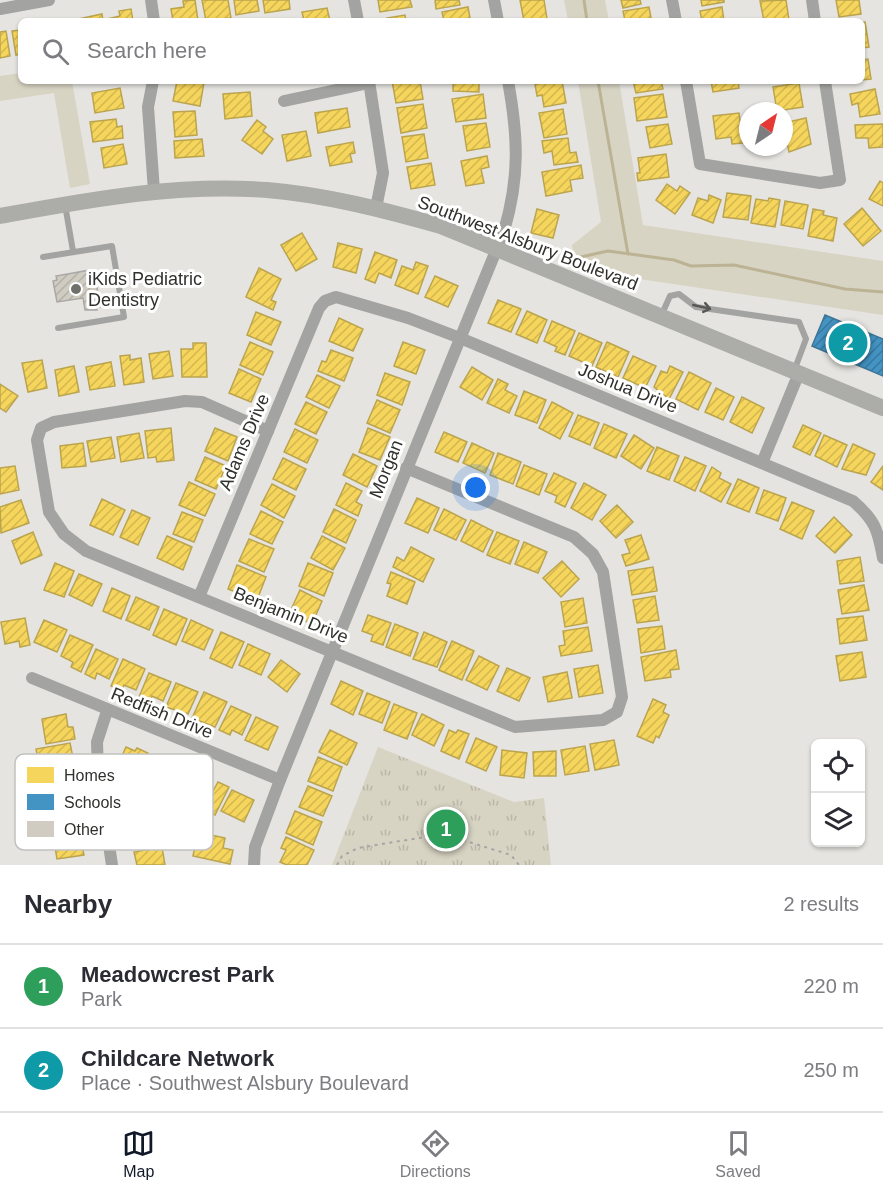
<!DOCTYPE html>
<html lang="en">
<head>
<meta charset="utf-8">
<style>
	body { margin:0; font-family:Arial,sans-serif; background:#f7f7f7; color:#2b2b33 }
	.controls { position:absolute; right:18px; bottom:18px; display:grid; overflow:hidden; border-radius:9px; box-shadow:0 2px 4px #0004 }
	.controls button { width:54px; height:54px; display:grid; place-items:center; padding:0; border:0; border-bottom:2px solid #e1e1e2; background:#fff; color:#2b2b33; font:30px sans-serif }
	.compass { position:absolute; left:739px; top:102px; width:54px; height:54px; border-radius:50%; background:#fff; box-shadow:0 2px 4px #0004; rotate:35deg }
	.you { position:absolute; left:476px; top:488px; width:21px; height:21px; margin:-15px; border:4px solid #fff; border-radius:50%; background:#1a73e8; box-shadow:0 0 0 9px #1a73e833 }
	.badge { display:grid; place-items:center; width:39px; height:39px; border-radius:50%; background:#111827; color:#fff; font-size:20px; font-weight:700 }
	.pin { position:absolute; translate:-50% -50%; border:3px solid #fff; box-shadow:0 2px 6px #0006 }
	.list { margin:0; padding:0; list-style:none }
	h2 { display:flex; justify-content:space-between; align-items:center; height:78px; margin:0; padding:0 24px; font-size:26px }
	h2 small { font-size:20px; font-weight:400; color:#7c7c81 }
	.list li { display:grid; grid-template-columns:39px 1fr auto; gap:18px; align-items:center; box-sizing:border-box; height:84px; padding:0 24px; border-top:2px solid #e1e1e2 }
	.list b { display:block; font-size:22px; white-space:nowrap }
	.list p { margin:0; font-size:20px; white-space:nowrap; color:#7c7c81 }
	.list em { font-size:20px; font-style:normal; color:#7c7c81 }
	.icon { flex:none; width:33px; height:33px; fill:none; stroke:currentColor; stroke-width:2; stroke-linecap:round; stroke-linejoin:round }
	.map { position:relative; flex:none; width:883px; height:865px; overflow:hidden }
	.search { position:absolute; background:#fff; box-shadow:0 2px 4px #0004; left:18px; right:18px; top:18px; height:66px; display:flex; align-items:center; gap:15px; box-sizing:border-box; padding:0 21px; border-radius:9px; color:#7c7c81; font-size:22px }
	.sheet { height:246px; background:#fff }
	nav { display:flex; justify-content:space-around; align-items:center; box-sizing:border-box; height:84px; border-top:2px solid #e1e1e2; background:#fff; font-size:16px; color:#7c7c81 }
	nav a { display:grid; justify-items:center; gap:3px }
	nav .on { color:#111827 }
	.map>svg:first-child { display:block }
	.grass { fill:#d8d4c3 }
	.park { fill:url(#park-tufts) }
	.homes { fill:url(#homes-hatch); stroke:#bba44e; stroke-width:1.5 }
	.schools { fill:url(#schools-hatch); stroke:#3d7596; stroke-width:1.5 }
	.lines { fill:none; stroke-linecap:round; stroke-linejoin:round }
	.stream { stroke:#bcb394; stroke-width:3 }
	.building { fill:url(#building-hatch); stroke:#a9a8a5; stroke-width:1.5 }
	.path { stroke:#a6a5a4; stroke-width:2; stroke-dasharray:3 4.5; stroke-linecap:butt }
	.service { stroke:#a3a3a1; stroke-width:6 }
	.minor { stroke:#a3a3a1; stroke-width:12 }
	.secondary { stroke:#acaca9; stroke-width:16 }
	.oneway { stroke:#585856 }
	.poi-dot { fill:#6f6f6c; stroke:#fff; stroke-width:2 }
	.labels { text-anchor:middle; stroke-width:6; stroke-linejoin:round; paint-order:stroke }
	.street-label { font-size:18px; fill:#30302e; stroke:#fff }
	.poi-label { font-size:18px; fill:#30302e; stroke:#fff; text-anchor:start }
	.key { fill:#fff; stroke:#c1c1c0; stroke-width:1.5 }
	.key-label { font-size:16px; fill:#30302e }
</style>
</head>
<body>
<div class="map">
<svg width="883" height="865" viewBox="0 0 883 865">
	<defs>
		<pattern id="park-tufts" width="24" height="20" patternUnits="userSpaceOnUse" patternTransform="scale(1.5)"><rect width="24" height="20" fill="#d8d4c3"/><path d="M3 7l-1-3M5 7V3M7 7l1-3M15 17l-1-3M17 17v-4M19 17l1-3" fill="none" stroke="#bab6a8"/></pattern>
		<pattern id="homes-hatch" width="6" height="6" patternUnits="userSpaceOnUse" patternTransform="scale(1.5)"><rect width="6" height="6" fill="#f6d55c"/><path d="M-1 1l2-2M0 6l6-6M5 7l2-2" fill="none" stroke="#d3b750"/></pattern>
		<pattern id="schools-hatch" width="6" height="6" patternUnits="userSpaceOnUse" patternTransform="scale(1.5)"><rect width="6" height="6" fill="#4393c3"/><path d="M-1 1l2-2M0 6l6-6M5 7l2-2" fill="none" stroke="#38789f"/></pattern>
		<pattern id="building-hatch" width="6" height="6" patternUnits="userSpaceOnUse" patternTransform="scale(1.5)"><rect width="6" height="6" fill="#d0ccc2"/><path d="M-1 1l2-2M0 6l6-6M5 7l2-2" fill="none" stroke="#b3b0a7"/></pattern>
	</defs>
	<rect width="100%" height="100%" fill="#e5e4e0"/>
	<g class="grass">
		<polygon points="564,0 605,0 609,21 568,21"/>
		<polygon points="21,73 21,81 72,81 90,184 70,188 54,93 0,101 0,76"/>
		<polygon points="578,81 619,81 643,225 883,261 883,315 626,277 574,261 572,245 601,222"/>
	</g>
	<polygon class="park" points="378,747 514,802 544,798 551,865 332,865"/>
	<g class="homes">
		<polygon points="195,0 198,21 173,21 171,9 184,7 183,1"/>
		<polygon points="202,0 228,0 231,18 206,21"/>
		<polygon points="234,0 257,0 259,11 236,15"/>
		<polygon points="263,0 289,0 290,9 265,13"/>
		<polygon points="378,0 410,0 412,7 380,12"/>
		<polygon points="435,0 459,0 460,5 436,9"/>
		<polygon points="520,0 544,0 547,19 524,21"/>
		<polygon points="621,0 640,0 641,4 623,8"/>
		<polygon points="701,0 724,0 724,2 702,6"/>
		<polygon points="786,0 789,20 764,21 760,1"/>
		<polygon points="836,0 859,0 861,14 839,17"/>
		<polygon points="468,7 470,18 463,21 444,21 442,12"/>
		<polygon points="649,7 651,18 644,21 625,21 623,11"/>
		<polygon points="722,7 724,21 702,21 700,11"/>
		<polygon points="327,8 330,21 304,21 302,12"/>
		<polygon points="131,9 133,21 108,21 107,19 120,16 119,11"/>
		<polygon points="102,14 103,21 78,21 78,19"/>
		<polygon points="405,15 406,21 388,21 387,18"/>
		<polygon points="865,22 869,47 862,48 862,23"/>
		<polygon points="21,30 21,54 16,55 12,31"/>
		<polygon points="6,31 10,56 0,58 0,32"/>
		<polygon points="868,59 871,79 862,80 862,60"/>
		<polygon points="177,81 204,82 200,106 173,101"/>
		<polygon points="392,81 420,81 423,99 396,103"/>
		<polygon points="453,81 479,81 479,92 453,91"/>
		<polygon points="562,81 566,103 544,107 542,95 537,96 535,84"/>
		<polygon points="633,81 661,81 663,89 636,93"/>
		<polygon points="711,81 738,81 739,88 713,92"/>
		<polygon points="799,83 803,107 777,111 773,87"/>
		<polygon points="120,88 124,108 95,113 92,93"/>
		<polygon points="875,89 880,114 860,117 858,103 852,105 850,94"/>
		<polygon points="250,92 252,116 225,119 223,94"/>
		<polygon points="483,94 486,118 456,122 452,99"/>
		<polygon points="663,94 667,117 637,121 634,98"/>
		<polygon points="423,104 427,128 401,133 397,108"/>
		<polygon points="347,108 350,127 318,133 315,113"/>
		<polygon points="563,109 567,134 544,138 539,113"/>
		<polygon points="195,111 197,135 175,137 173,112"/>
		<polygon points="739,113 743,143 732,144 731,137 716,139 713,116"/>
		<polygon points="806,118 811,144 789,152 784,129 789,128 788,122"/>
		<polygon points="116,119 117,127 122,126 123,138 93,142 90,122"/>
		<polygon points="257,120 266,127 263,131 273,139 262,154 242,140"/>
		<polygon points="486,123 490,147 467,151 463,126"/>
		<polygon points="668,124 672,144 650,148 646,127"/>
		<polygon points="883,124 883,147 869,148 868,138 856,138 855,125"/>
		<polygon points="306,131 311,156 287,161 282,135"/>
		<polygon points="424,134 428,158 406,162 402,137"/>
		<polygon points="568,138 570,153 576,152 578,162 554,165 552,151 544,153 542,141"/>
		<polygon points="202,139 204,156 175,158 174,141"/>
		<polygon points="353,142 355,153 350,154 352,162 330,166 326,147"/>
		<polygon points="123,144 127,164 104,168 101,148"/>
		<polygon points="666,154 669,177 638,181 637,173 640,173 638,158"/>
		<polygon points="487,156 489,167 481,169 484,183 466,186 461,161"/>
		<polygon points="431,163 435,185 411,189 407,167"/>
		<polygon points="581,165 583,178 570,180 572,191 546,196 542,172"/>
		<polygon points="880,181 883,183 883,206 869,199"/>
		<polygon points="667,184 677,191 680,186 690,193 675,214 656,200"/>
		<polygon points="727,193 751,196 748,220 723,217"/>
		<polygon points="709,195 721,200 713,223 692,215 698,198 708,201"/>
		<polygon points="769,198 780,200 775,227 751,223 756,199 768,201"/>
		<polygon points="785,201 808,205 803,229 781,225"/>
		<polygon points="862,208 881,231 863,246 844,224"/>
		<polygon points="537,209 559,215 553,238 531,233"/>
		<polygon points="813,209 824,211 823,215 837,218 833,241 808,236"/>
		<polygon points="302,233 317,259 296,271 281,245"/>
		<polygon points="338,243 362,249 356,273 333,267"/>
		<polygon points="375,252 397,260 391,278 379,273 375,283 365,279"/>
		<polygon points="416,262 428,266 418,294 395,285 402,266 413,270"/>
		<polygon points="259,268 281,279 271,300 276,302 273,310 246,297"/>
		<polygon points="435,276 458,286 448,307 425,297"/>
		<polygon points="498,300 521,309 511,332 488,323"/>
		<polygon points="527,311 547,320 537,343 516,334"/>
		<polygon points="256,312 281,322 271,345 247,335"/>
		<polygon points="339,318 363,329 353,351 329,341"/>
		<polygon points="552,321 575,331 565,355 555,351 557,347 544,341"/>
		<polygon points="579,333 602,343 592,366 569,356"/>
		<polygon points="250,342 273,352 263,375 240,365"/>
		<polygon points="403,342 425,350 416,374 394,366"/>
		<polygon points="607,342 629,352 618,377 596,367"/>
		<polygon points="193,343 206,343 207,377 182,377 181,349 193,349"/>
		<polygon points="331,350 353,358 344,381 318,371 322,361 326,362"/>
		<polygon points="169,351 173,376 153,379 149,354"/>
		<polygon points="130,355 130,360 141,358 144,382 124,385 120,356"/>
		<polygon points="633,356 656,366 645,388 623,378"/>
		<polygon points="42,360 47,388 28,392 22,363"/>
		<polygon points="111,362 115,386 90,390 86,367"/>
		<polygon points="74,366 79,392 59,396 55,370"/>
		<polygon points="670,366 683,372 669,399 654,387 661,371 667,373"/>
		<polygon points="472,367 493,380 482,400 460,387"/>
		<polygon points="239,369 261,379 251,402 229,393"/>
		<polygon points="689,372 711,383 698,410 676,399"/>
		<polygon points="385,373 410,382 402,405 377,395"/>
		<polygon points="317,375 340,386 329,408 306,397"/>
		<polygon points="498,379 508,384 505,390 517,396 509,413 487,403"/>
		<polygon points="0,384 18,396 6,412 0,408"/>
		<polygon points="716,388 734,397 723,420 705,412"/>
		<polygon points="524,391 546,400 537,423 515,415"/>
		<polygon points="742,397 764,408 752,433 730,422"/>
		<polygon points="377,400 400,410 390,433 367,423"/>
		<polygon points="306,402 327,412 316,434 295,424"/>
		<polygon points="552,402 573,413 560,439 539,428"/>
		<polygon points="578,415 599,423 590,445 569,436"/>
		<polygon points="604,424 627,434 616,458 594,448"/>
		<polygon points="803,425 821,433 810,455 793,447"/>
		<polygon points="171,428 174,460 157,462 156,457 148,458 145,431"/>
		<polygon points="215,428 237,437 228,461 205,451"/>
		<polygon points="368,428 390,437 380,460 359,452"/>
		<polygon points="295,429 318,440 307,463 284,452"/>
		<polygon points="444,432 467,442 458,462 435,452"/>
		<polygon points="139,433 144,458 121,462 117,437"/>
		<polygon points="634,435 654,448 641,469 621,456"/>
		<polygon points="824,435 847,445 837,467 815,456"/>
		<polygon points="111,437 115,458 91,462 87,441"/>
		<polygon points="83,443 86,466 62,468 60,446"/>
		<polygon points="472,443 494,453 485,473 463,463"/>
		<polygon points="853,444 875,454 866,475 842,469"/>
		<polygon points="657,447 679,456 669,480 647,471"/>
		<polygon points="498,453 521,462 513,484 490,475"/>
		<polygon points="353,454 377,466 367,487 343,475"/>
		<polygon points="205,457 226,466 216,489 195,480"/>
		<polygon points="685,457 706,466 695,491 674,481"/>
		<polygon points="283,458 306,469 296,490 273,479"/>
		<polygon points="524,465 547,474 539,495 516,486"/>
		<polygon points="15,466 19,490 0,494 0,468"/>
		<polygon points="883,466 883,490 871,482"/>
		<polygon points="712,467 721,473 719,478 731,484 721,502 700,491"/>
		<polygon points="554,473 576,483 565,507 555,502 557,496 545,491"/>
		<polygon points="738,479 759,488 749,512 727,503"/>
		<polygon points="189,482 215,494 205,516 179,505"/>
		<polygon points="346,483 362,491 356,502 362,505 358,516 336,505"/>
		<polygon points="584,483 606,495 592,520 571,508"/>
		<polygon points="272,484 295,496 284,518 261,505"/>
		<polygon points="764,490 786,498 778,521 756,513"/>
		<polygon points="417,498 439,508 428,533 405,523"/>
		<polygon points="102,499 125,510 113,535 90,525"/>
		<polygon points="21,500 29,523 1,533 0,507"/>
		<polygon points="792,502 814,511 802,539 780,529"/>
		<polygon points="617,505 633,522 616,538 600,521"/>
		<polygon points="334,509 356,520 346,543 323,532"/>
		<polygon points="444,509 466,520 456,540 434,530"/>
		<polygon points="132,510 150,518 138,545 120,537"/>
		<polygon points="261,511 283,522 272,544 250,534"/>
		<polygon points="182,512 203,520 194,542 173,534"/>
		<polygon points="834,517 852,535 835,553 816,536"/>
		<polygon points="471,520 493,531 483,552 461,541"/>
		<polygon points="33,532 42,555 21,564 12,541"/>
		<polygon points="497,532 519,541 510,564 487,555"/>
		<polygon points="641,535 649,559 626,566 622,555 630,553 625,540"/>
		<polygon points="167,536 192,547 183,570 157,558"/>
		<polygon points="322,536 345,548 333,570 311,558"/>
		<polygon points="249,539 274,549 264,572 239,561"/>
		<polygon points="524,542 547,552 538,573 515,564"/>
		<polygon points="411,547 434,559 423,582 393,567 397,557 404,561"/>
		<polygon points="860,557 864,581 840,584 837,561"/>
		<polygon points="562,561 579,579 561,597 543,578"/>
		<polygon points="55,563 74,571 64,597 44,590"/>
		<polygon points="308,563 333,573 324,596 299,586"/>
		<polygon points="237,565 266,577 257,600 228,589"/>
		<polygon points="653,567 657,591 632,595 628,571"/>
		<polygon points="391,572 415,582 407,604 387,596 391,584 387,583"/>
		<polygon points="79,574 102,584 92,606 69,595"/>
		<polygon points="864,585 869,610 842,614 838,590"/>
		<polygon points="112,588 130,596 121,619 103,611"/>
		<polygon points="300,590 322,601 312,624 289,614"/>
		<polygon points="655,596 659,620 637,623 633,600"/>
		<polygon points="136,597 159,607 149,630 126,620"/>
		<polygon points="583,598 587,623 565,627 561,602"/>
		<polygon points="164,609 187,619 176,645 153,635"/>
		<polygon points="368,615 391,623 383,645 371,641 373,635 362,631"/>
		<polygon points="863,616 867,640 840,644 837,619"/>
		<polygon points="25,618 30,645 20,647 19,641 5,644 1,622"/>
		<polygon points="44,620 67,630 57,652 34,642"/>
		<polygon points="191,620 213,630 204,650 182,641"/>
		<polygon points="395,624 418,633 410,656 386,647"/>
		<polygon points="662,626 665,649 641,653 638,629"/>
		<polygon points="588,627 592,651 561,656 559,646 565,645 563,631"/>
		<polygon points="221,632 244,642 232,668 210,658"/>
		<polygon points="424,632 447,642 437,667 413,659"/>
		<polygon points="70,635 93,645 81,672 71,667 73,662 61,656"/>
		<polygon points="452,641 474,651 462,680 439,670"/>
		<polygon points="248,644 270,654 261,675 239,665"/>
		<polygon points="96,649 118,659 109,679 97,673 95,679 85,674"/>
		<polygon points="676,650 679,669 670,670 671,677 645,681 641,657"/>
		<polygon points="862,652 866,677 840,681 836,656"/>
		<polygon points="479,656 499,666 487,690 466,680"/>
		<polygon points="123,659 145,669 136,690 124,685 122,690 111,686"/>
		<polygon points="281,660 300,674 287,692 268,677"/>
		<polygon points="598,665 603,693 579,697 574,669"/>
		<polygon points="507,668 530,678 519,701 497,691"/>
		<polygon points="567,672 572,698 548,702 543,677"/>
		<polygon points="149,673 171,682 163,701 152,696 150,701 139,697"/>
		<polygon points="341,681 363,691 353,715 331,704"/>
		<polygon points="176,683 198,692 188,714 166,707"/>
		<polygon points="204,692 227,702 215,727 192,718"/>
		<polygon points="367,693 390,702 382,723 359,714"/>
		<polygon points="653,699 666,705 663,712 669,715 659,738 656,736 653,743 637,736"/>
		<polygon points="394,704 417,713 407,739 384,730"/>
		<polygon points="231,706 251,715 242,735 232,730 230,735 219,730"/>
		<polygon points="66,714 68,727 73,727 75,739 46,744 42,719"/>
		<polygon points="422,714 444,725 434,746 412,735"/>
		<polygon points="256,717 278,727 268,750 245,740"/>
		<polygon points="330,730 357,743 347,765 319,752"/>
		<polygon points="449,730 456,733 458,730 469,734 459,759 441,751"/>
		<polygon points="476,738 497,747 486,771 466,762"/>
		<polygon points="614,740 619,765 595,770 590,744"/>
		<polygon points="70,743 75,768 41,774 36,749"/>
		<polygon points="585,746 589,771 565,775 561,750"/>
		<polygon points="126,747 135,751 137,748 148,753 136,778 116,769"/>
		<polygon points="502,750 527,753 524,778 500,775"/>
		<polygon points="556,751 556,776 534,776 533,752"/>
		<polygon points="318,757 342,767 333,791 308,781"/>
		<polygon points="218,782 229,787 215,815 193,805 202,786 213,791"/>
		<polygon points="308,786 332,796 323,816 299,807"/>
		<polygon points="232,790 254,800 244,822 221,811"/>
		<polygon points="295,811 322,822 313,845 286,833"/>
		<polygon points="79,830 84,855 57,859 53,835"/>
		<polygon points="198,832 225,838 223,848 233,850 230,864 193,856"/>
		<polygon points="286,837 314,850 307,865 287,865 280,862 286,850 281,848"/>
		<polygon points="162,847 165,865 137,865 134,852"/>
	</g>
	<polygon class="schools" points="825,315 883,339 883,376 812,346"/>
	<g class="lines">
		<g class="stream">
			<polyline points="584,0 587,21"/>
			<polyline points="598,81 628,254"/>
			<polyline points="576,258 608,251 674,260 691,266 734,265 845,289 883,292"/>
		</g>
	</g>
	<polygon class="building" points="90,270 90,274 95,274 100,307 97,307 97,310 85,310 83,298 57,302 53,281 57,280 56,276"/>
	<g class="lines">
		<polyline class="path" points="337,865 342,856 358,848 443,834 511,855 519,865"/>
		<g class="service">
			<polyline points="65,205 73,251"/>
			<polyline points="43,257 112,246 124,317 58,328"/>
			<polyline points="661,316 670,296 679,294 696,307 799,322 806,339 794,371"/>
		</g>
		<g class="minor">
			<polyline points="151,0 154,21"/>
			<polyline points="354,0 358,21"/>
			<polyline points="494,0 498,21"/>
			<polyline points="672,0 676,21"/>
			<polyline points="812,0 815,21"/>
			<polyline points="0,9 49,0"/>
			<polyline points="153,81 148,107 154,191"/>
			<polyline points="369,81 383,173 376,208"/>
			<polyline points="686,81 700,164 820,183 840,180 825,81"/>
			<polyline points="284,101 369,83"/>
			<polyline points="268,431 202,402 185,401 54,422 41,428 37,440 49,512 64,534 86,551 515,727 603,720 617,712 622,697 603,572 593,554 574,537 406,468"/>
			<polyline points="762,463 799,373"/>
			<path d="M199,597L319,308L325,301L336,297L408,318L460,338L853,501C875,520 878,530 883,558"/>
			<polyline points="32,678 280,780"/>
			<polyline points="107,711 97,742 98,773 112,865"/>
			<path d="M254,865L255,847L280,780L504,231C520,177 518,136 508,81"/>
		</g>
		<path class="secondary" d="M0,216C88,200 177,183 267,190C327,195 384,210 441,226L883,408"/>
	</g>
	<defs><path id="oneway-shaft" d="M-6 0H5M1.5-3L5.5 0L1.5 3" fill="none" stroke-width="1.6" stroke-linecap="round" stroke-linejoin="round" transform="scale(1.5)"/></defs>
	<use class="oneway" href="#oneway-shaft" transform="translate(702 307) rotate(13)"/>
	<circle class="poi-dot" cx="76" cy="289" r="6"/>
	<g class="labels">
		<g class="street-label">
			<text transform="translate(528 243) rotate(21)" y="6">Southwest Alsbury Boulevard</text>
			<text transform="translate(628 388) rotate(22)" y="6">Joshua Drive</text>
			<text transform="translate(244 442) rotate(-67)" y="6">Adams Drive</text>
			<text transform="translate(386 469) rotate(-68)" y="6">Morgan</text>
			<text transform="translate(291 615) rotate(22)" y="6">Benjamin Drive</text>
			<text transform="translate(162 713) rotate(22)" y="6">Redfish Drive</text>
		</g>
		<g class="poi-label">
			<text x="88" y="285">iKids Pediatric<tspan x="88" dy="21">Dentistry</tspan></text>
		</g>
	</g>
	<rect x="15" y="754" width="198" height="96" rx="9" class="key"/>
	<rect x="27" y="767" width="27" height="16" fill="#f6d55c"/>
	<rect x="27" y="794" width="27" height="16" fill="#4393c3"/>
	<rect x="27" y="821" width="27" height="16" fill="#d0ccc2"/>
	<g class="key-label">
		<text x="64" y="781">Homes</text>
		<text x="64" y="808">Schools</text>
		<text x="64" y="835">Other</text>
	</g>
</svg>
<div class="controls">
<button><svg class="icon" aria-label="locate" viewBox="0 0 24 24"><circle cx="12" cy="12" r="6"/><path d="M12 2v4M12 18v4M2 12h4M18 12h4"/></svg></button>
<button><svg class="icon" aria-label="layers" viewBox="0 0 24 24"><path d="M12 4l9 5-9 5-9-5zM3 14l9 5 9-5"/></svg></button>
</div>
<svg class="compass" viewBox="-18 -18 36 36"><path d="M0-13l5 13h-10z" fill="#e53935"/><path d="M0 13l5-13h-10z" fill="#7c7c81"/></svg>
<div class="you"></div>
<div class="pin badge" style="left:446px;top:829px;background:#2e9e5b">1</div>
<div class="pin badge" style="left:848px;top:343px;background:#0f9aa8">2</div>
<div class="search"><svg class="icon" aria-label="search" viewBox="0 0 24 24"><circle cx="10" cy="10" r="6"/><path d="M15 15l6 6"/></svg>Search here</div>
</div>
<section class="sheet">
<h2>Nearby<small>2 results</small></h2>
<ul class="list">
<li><span class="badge" style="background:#2e9e5b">1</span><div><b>Meadowcrest Park</b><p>Park</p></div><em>220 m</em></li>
<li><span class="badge" style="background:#0f9aa8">2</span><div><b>Childcare Network</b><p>Place · Southwest Alsbury Boulevard</p></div><em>250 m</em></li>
</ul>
</section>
<nav>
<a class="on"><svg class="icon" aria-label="map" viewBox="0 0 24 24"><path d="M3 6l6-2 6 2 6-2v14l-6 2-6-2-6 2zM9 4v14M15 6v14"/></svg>Map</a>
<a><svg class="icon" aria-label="directions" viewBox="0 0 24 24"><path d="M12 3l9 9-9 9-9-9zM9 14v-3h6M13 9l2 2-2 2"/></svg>Directions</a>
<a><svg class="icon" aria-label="saved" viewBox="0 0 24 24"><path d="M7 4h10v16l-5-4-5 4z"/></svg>Saved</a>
</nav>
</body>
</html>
